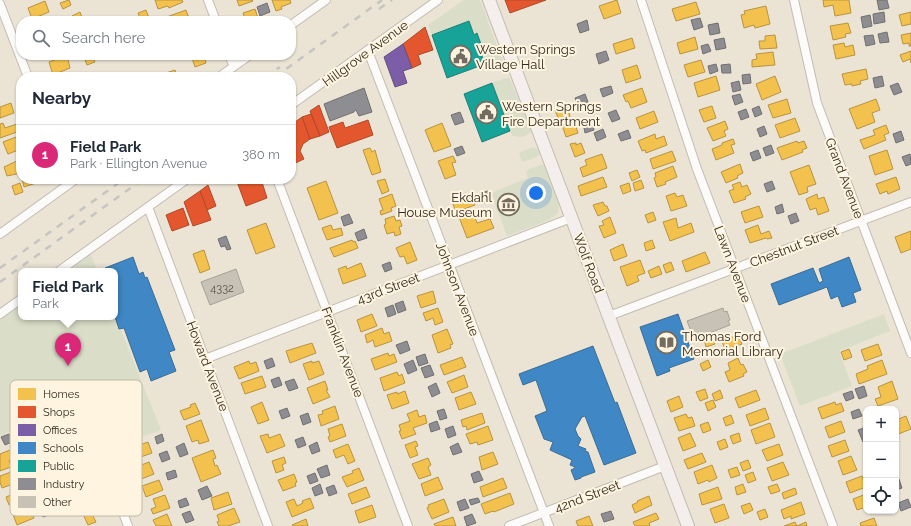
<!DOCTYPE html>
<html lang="en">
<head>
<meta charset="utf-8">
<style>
	body { margin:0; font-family:Raleway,sans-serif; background:#f2f2f3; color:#1f2937 }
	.controls { position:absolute; right:12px; bottom:12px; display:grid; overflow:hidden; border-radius:8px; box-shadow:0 1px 3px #0004 }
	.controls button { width:36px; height:36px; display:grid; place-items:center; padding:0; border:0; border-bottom:1px solid #e0e1e3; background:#fff; color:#1f2937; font:20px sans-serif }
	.you { position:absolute; left:536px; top:193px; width:14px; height:14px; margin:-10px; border:3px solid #fff; border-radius:50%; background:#1a73e8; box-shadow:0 0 0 6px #1a73e833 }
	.badge { display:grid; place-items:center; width:26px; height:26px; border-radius:50%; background:#db2777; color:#fff; font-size:13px; font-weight:700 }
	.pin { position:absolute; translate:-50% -33px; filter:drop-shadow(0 1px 2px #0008) }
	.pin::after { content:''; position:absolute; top:21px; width:14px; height:12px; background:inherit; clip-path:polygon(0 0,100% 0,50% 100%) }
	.popup { position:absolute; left:18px; top:268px; width:100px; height:52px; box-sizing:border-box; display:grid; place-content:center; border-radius:8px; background:#fff; filter:drop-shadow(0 1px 3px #0005); font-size:13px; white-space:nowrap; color:#747a83 }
	.popup b { font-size:15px; color:#1f2937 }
	.popup::after { content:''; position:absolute; left:50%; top:100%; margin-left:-8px; border:8px solid transparent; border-top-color:#fff }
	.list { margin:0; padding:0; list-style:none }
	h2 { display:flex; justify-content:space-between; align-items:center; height:52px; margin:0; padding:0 16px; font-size:17px }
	h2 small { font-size:13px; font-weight:400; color:#747a83 }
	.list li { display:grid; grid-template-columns:26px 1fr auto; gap:12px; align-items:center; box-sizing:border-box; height:60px; padding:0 16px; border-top:1px solid #e0e1e3 }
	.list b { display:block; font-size:15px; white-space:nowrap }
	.list p { margin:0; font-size:13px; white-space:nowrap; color:#747a83 }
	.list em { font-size:13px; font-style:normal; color:#747a83 }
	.icon { flex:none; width:22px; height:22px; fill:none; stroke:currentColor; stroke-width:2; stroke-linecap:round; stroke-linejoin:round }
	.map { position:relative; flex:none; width:911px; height:526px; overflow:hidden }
	.search { position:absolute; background:#fff; box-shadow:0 1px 3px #0004; left:16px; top:16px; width:280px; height:44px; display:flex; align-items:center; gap:10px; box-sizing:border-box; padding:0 14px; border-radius:16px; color:#747a83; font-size:15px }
	.panel { position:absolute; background:#fff; box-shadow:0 1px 3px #0004; left:16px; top:72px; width:280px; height:112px; border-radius:16px }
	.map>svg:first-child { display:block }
	.green { fill:#dadec8 }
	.homes { fill:#f2c14e; stroke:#b89441 }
	.shops { fill:#e4572e; stroke:#ae4a2a }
	.offices { fill:#7b5ea7; stroke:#654f7f }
	.schools { fill:#3f88c5; stroke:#3b6c94 }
	.public { fill:#17a398; stroke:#1f7f75 }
	.industry { fill:#8d8d92; stroke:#717070 }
	.building { fill:#c8c2b6; stroke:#a7a297 }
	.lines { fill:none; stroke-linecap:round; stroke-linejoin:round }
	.street-casing { stroke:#c2bcb1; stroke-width:10 }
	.secondary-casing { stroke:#c2bcb1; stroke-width:14 }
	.street { stroke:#fcfbf9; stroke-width:8 }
	.secondary { stroke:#f4eeed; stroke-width:12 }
	.rail { stroke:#c6c4c0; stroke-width:2.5; stroke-dasharray:7 7; stroke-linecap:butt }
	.labels { text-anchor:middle; stroke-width:4; stroke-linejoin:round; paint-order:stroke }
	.number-label { font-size:11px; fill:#575247 }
	.poi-label { font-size:13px; fill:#312c22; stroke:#fff4df; text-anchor:start }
	.street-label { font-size:13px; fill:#312c22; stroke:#fff4df }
	.key { fill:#fff4df; stroke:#c1b8a6; stroke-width:1 }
	.key-label { font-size:11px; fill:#312c22 }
</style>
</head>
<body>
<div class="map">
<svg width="911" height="526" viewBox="0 0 911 526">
	<rect width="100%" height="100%" fill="#ebe4d5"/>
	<g class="green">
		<polygon points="464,0 480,0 504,65 501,69 493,61 485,64 479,48 476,34 474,35 469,21 432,35 428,25"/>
		<path d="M509,77L532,131C526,137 519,139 512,135L492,83Z"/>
		<polygon points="533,147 538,149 540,153 537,157 522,162 519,153"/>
		<polygon points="540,165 544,165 559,204 558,213 549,220 507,236 491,193 528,178 526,172 529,169"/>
		<polygon points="90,252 97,271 64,271"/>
		<polygon points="21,303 21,317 115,317 115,315 161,430 40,476 21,427 0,436 0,319"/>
		<polygon points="884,314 890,331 839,351 852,386 800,406 780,354"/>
	</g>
	<g class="homes">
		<polygon points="69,0 71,5 63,9 60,3"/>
		<polygon points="155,0 182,0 183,2 169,8 168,6 158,9"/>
		<polygon points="238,0 252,0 253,1 239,6 237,0"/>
		<polygon points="272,0 290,0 291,3 281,7 282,9 276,11"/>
		<polygon points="617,0 621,13 604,19 599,6"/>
		<polygon points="823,0 849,0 851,13 835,16 833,5 824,7"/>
		<polygon points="45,1 49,12 32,19 28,8"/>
		<polygon points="696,2 700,14 676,21 672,9"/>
		<polygon points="766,6 770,24 755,28 754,25 744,28 741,15 745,14 744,11"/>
		<polygon points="255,9 259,21 246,21 243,13"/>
		<polygon points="146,10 149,18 141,21 138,13"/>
		<polygon points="186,10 190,21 163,21 164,18"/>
		<polygon points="80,12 83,20 74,21 72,16"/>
		<polygon points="911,12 911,24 902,26 899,15"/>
		<polygon points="848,23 851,33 845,34 846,37 833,40 830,26"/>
		<polygon points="911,33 911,46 909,46 909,43 903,44 901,35"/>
		<polygon points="775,35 777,48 760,49 759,41 765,41 765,36"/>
		<polygon points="695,37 698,49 680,54 677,43"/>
		<polygon points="632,38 635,48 616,54 613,44"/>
		<polygon points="844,43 845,47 853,45 855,55 836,59 833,45"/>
		<polygon points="911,51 911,63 910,59 903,62 900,55"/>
		<polygon points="773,52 775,65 752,67 752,60 757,59 756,54"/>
		<polygon points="67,55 70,68 53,75 49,62"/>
		<polygon points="191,55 204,55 206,63 195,67"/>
		<polygon points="93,57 95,62 87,65 85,60"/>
		<polygon points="701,60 705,72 688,77 684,65"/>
		<polygon points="637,65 641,78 626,83 622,70"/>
		<polygon points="866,69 868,79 860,81 861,84 852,86 852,84 845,85 842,74"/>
		<polygon points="175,70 177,77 161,77 160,75"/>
		<polygon points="716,76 720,90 698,97 694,83"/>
		<polygon points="775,76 781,92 762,100 756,84"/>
		<polygon points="642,88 647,102 631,108 628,101 626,102 623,95"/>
		<polygon points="787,99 791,113 773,118 768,105"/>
		<polygon points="876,99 880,110 872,113 875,122 857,129 849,109"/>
		<polygon points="11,103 14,113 0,118 0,107"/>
		<polygon points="566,105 567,107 572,105 574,110 569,112 570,117 559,121 555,110"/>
		<polygon points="712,106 716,118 704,122 699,110"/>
		<polygon points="654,111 658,122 640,129 636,118"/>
		<polygon points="795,118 800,131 780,138 775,125"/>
		<polygon points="574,121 578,133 566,137 562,125"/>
		<polygon points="725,121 728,129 724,131 726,136 713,141 707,128"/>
		<polygon points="3,123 5,128 17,124 20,131 0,138 0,124"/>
		<polygon points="442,123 451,146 434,152 425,130"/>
		<polygon points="886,125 889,133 884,135 886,140 864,149 860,140 875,135 873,130"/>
		<polygon points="655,134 656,139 664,136 667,145 646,153 645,150 642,151 638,141"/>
		<polygon points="21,135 21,149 8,154 3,142"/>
		<polygon points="733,139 735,144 731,145 734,153 716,160 712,149 722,145 722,143"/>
		<polygon points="797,141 798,143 804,141 807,148 802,150 803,152 782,160 777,148"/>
		<polygon points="576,143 576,145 581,143 585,153 575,157 570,144"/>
		<polygon points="370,148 372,152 375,150 381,172 372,175 363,150"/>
		<polygon points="887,150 893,169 875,175 869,156"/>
		<polygon points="672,151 676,161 653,169 650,159"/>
		<polygon points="602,154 607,168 583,177 580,168 587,165 585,160"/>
		<polygon points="453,156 456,162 452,163 456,175 445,179 438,161"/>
		<polygon points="21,159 21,173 7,176 4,167"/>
		<polygon points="740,164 743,173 737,176 738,178 726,183 721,172"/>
		<polygon points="809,165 816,184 807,187 808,192 799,195 790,172"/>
		<polygon points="673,166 677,177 665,182 666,184 657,187 654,178 656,177 655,173"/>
		<polygon points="637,170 640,177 632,181 629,173"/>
		<polygon points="603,177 607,187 581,196 578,186"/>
		<polygon points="896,177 900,189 888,194 887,191 880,194 876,184"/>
		<polygon points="22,179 38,179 39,182 24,187"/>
		<polygon points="385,179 389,191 382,194 377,181"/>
		<polygon points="641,180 644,188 635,191 633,183"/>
		<polygon points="326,181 338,213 319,220 307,188"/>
		<polygon points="740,182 742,187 747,185 751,194 745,197 746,199 734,203 729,191 734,189 732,185"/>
		<polygon points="20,183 23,192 15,195 12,186"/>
		<polygon points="629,183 631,191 623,194 620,186"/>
		<polygon points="466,193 468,197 471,196 475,205 456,212 451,199"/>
		<polygon points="675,193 677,197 683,195 687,206 671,211 666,196"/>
		<polygon points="392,194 396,206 391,208 392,211 381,215 380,211 383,210 379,199"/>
		<polygon points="817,194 818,199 824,197 829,211 818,215 816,208 810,210 806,199"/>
		<polygon points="603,202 605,206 607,206 609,211 598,216 593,205"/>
		<polygon points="759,206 763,217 745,223 741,212"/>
		<polygon points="473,212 477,223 490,219 494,228 467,238 459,217"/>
		<polygon points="653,212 656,220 648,223 645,215"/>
		<polygon points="394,216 396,221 400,220 402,226 399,227 401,234 395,236 394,232 387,234 384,225 386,224 385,219"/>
		<polygon points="610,217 616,233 604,238 599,226 604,225 602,221"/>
		<polygon points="676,218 678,228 691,223 694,232 670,241 663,222"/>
		<polygon points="266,223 275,247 256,254 247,230"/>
		<polygon points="331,225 333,230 341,228 343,235 327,240 322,228"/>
		<polygon points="758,225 761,234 769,231 772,238 767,239 766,238 750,243 745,230"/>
		<polygon points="911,231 911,249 901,253 895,237"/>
		<polygon points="352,240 353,242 355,241 358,248 334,257 330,248"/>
		<polygon points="652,240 655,248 646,251 644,243"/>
		<polygon points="410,242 417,260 407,264 404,256 400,257 396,248"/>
		<polygon points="623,244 627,256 614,261 610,250"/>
		<polygon points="204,250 210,269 200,273 193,254"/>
		<polygon points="705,252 710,263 686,272 682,261"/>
		<polygon points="640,260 645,273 637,276 639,281 627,286 620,267"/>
		<polygon points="671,262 674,270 666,273 663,265"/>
		<polygon points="361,263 366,276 343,284 338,269 346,266 347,269"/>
		<polygon points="659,266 662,274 651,278 648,271"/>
		<polygon points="433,291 436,303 421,308 417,296"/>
		<polygon points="438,308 443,322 435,325 433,318 426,321 423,313"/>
		<polygon points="372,314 377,326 361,332 357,320"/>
		<polygon points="382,328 384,334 389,332 392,341 375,347 373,340 367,343 365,335"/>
		<polygon points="447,329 453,344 450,345 451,348 438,353 432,335"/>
		<polygon points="738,335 742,344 725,350 722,341"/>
		<polygon points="712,336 715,344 706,347 704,339"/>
		<polygon points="312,343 316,353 290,363 286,351"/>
		<polygon points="878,344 882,355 865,361 861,350"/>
		<polygon points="849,349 852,357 844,360 841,352"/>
		<polygon points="388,353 389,356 394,354 397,362 375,370 371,359"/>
		<polygon points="462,357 466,367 444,375 440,365"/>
		<polygon points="738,358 741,365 743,364 747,372 743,374 744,376 729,382 725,372 730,370 728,363"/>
		<polygon points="708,360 711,367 703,371 700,364"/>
		<polygon points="882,360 887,374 859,384 856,374 868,369 867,366"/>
		<polygon points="249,361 250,364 256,362 259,371 239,379 234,367"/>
		<polygon points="312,361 312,363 319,361 324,374 309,380 303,364"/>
		<polygon points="397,372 399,376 402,374 405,383 384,391 380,378"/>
		<polygon points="464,375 468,387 452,393 447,382"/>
		<polygon points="262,376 266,387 245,394 241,383"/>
		<polygon points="325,381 328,390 326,390 330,397 313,404 307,388"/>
		<polygon points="892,381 898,399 878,406 875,399 881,397 878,387"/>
		<polygon points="705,389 708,398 700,401 696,392"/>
		<polygon points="720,390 723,398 715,401 712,394"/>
		<polygon points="756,390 760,400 739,408 735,398"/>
		<polygon points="405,391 409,403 392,409 387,395 397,392 397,394"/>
		<polygon points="471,392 476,404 459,410 455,398"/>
		<polygon points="679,396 683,407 671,412 667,401"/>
		<polygon points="713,400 716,407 708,411 705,403"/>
		<polygon points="262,402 269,420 258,424 251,407"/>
		<polygon points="835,402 836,405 841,403 844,411 822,419 818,408"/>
		<polygon points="195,403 200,414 184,420 180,411 191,407 190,405"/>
		<polygon points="335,406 339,419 321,426 318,415 323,414 322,411"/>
		<polygon points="765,408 769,419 750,426 746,415"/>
		<polygon points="417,410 419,417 425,415 427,423 413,428 416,434 402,439 399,431 401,431 399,425 410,421 407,414"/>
		<polygon points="482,413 485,423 467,430 466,426 463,427 461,420"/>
		<polygon points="686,414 688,418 692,417 695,426 679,431 674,418"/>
		<polygon points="731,415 734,423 726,426 723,418"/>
		<polygon points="906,416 911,429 896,435 896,420"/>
		<polygon points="201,420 209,441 199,444 198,440 192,442 186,426"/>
		<polygon points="841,421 845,432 829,438 825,427"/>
		<polygon points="708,422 711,430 703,433 700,425"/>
		<polygon points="770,423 775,437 756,444 751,430"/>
		<polygon points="342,424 346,436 330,442 328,437 330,436 328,429"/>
		<polygon points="488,426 493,440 478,445 477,442 470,444 466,434"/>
		<polygon points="690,433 696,446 683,451 678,438"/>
		<polygon points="739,433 741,441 733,444 730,436"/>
		<polygon points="268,434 269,438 280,434 285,446 267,453 260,436"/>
		<polygon points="725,439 728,447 720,450 717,442"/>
		<polygon points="845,440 849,451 832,457 828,446"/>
		<polygon points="416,441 418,446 415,447 418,455 410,458 405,445"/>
		<polygon points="148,442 152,453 138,458 137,457 132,459 129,452 135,450 134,447"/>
		<polygon points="348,444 355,461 348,464 344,455 336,458 333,450"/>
		<polygon points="779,444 783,455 767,461 762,450"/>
		<polygon points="10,450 13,459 9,460 11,467 0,471 0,454"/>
		<polygon points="213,450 216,458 213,459 215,466 217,465 221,474 201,482 192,458"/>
		<polygon points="493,452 498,464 482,470 479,457"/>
		<polygon points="702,453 706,462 688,469 684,460"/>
		<polygon points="851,456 857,470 843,475 838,461"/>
		<polygon points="284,457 286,463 282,465 284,470 276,473 272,461"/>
		<polygon points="428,458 431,465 428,467 431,475 419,479 412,464"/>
		<polygon points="748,460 751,468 743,471 740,463"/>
		<polygon points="149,462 154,474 139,480 134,468"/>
		<polygon points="783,462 789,475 772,481 767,468"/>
		<polygon points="712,465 717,478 709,482 708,480 698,484 694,472"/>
		<polygon points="737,467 740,475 731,478 728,470"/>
		<polygon points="359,468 364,480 347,487 342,477 353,473 352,471"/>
		<polygon points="73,469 76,477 82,475 88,491 66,499 61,487 68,485 63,473"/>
		<polygon points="16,470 19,478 12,481 13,484 2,488 0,482 0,476"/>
		<polygon points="753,472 756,480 748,483 745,475"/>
		<polygon points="294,474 297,482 295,483 296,486 283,491 278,480"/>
		<polygon points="862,476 866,487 850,493 846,482"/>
		<polygon points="438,477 443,489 425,496 421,484"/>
		<polygon points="503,478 507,488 483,497 480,487"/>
		<polygon points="159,480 163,490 146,497 142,486"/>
		<polygon points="743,484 746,492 737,495 735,487"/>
		<polygon points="777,484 780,491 771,494 768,487"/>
		<polygon points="366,487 370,497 352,504 348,494"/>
		<polygon points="718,487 722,499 702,505 699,494"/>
		<polygon points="795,488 797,494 784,499 782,493"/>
		<polygon points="23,490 26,499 22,500 23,502 13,506 12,504 9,505 6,497"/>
		<polygon points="228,492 232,504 214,510 211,498"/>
		<polygon points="510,493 514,504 494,512 493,511 485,514 481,504"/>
		<polygon points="866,494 866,507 857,510 853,499"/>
		<polygon points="165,495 170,508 153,514 151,509 156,507 153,499"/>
		<polygon points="649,496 652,505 635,513 632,505 638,502 637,501"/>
		<polygon points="310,498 314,508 292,517 286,502 294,499 297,506 303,503 302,501"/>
		<polygon points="444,499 449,512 432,519 427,508 429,507 428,505"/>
		<polygon points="90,500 95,513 92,514 96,522 88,525 81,510 77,512 75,506"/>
		<polygon points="801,502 805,514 791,519 791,516 784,519 781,510"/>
		<polygon points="750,503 753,510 744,514 741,506"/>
		<polygon points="724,504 729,518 715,523 710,509"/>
		<polygon points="372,505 376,517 359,523 355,511"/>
		<polygon points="27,507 29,512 31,511 34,518 17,525 12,512"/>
		<polygon points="234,508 240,522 228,526 219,526 217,522 219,521 217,515"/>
		<polygon points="765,509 768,517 760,520 757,512"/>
		<polygon points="656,513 659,519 649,523 650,526 635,526 633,522"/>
		<polygon points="167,514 172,526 156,526 153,520"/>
		<polygon points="589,516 593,526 578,526 576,521"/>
		<polygon points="453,517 456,526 435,526 434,524"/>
		<polygon points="874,518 877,526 861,526 860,523"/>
		<polygon points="306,519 308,526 293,526 292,525"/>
		<polygon points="795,522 797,526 806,522 807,526 784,526"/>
	</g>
	<g class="shops">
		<polygon points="505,0 546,0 510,13"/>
		<polygon points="425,27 433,50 418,55 421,64 412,68 403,44"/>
		<polygon points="319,105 329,132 320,136 310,111"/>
		<polygon points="311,114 320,136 310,139 302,117"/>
		<polygon points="302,117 310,139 303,144 300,151 304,159 291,165 291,125"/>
		<polygon points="368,120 373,135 337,148 329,127 343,122 345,128"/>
		<polygon points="236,179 261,179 267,198 246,206"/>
		<polygon points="208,185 216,206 207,210 200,191"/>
		<polygon points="200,191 211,220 193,226 184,202"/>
		<polygon points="183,208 189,225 172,231 166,215"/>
	</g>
	<polygon class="offices" points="403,44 412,68 403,71 407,83 395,87 384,57"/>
	<g class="schools">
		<polygon points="133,257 139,274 143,272 145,278 147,277 175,350 169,352 176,371 151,381 147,369 140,372 124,328 119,329 115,317 115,271 106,271 105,268"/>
		<polygon points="849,257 861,290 853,293 856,302 842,307 838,296 831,299 827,287 779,305 771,284 813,268 819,283 823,281 819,269"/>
		<polygon points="678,314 694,359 669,368 670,371 657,376 640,327"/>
		<polygon points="593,346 615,403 617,402 636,453 604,465 585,416 582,417 575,429 578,436 581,439 578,446 586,449 585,451 588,452 595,472 581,477 581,478 575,480 571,470 575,468 575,467 570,465 572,460 550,450 553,442 544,439 535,416 547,411 536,380 523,385 519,374"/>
	</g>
	<g class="public">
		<polygon points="469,21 474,35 477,33 482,47 479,48 485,64 447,78 432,35"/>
		<polygon points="492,83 510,131 482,142 464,94"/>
		<polygon points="506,198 514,202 510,210 502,206"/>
	</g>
	<g class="industry">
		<polygon points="877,0 887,0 889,8 879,10"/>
		<polygon points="267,3 270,12 260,16 257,7"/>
		<polygon points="884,12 885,22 874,24 873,14"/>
		<polygon points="870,15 872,26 863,28 861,17"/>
		<polygon points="700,18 703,27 694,30 691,20"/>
		<polygon points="587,20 589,30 580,33 577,24"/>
		<polygon points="718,23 720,33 710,35 708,25"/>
		<polygon points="887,32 889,42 880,43 878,34"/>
		<polygon points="873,35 875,44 866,46 864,36"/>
		<polygon points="724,38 726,48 716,50 714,40"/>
		<polygon points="708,44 711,51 703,54 701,46"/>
		<polygon points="606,51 609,60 599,64 596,54"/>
		<polygon points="716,64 718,71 710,74 708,66"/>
		<polygon points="730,64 731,73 722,73 721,65"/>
		<polygon points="750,74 751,83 743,84 742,75"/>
		<polygon points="882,76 884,86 875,88 873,78"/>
		<polygon points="739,81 741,90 733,92 731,83"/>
		<polygon points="898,83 902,92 894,95 890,86"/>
		<polygon points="611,86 613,93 603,97 600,89"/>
		<polygon points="364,88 372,112 359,116 356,110 354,111 354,112 330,121 324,104"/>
		<polygon points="585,94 588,102 578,106 575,98"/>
		<polygon points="740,94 743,102 735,105 732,96"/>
		<polygon points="759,106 762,114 755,117 752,109"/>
		<polygon points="746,109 749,117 741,120 738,112"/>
		<polygon points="616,110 620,119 612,122 608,113"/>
		<polygon points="460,112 464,122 455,125 451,115"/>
		<polygon points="593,125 594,130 585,133 584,128"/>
		<polygon points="764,126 767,134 760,137 757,129"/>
		<polygon points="603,129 606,137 597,141 594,133"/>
		<polygon points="628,130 631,138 621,141 618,134"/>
		<polygon points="901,131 904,140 896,143 893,134"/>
		<polygon points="771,145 774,153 766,156 763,148"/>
		<polygon points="462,146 465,153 457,156 454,149"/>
		<polygon points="758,150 761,158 753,161 750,153"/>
		<polygon points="910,154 911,164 906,166 902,157"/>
		<polygon points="772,181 775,189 767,192 764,184"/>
		<polygon points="488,191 491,200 484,203 480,193"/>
		<polygon points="782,204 784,212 777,214 775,207"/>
		<polygon points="796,213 799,221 791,224 788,216"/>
		<polygon points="349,214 353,223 344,226 341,217"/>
		<polygon points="364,229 367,238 358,241 355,233"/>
		<polygon points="226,236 231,249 227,250 225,246 221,247 218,239"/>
		<polygon points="390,262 392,269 385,272 382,265"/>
		<polygon points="403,301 406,310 398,313 395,304"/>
		<polygon points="393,305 396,314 388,317 385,308"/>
		<polygon points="407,341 410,350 400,354 396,345"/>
		<polygon points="425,354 428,363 419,366 416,357"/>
		<polygon points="272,358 275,366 267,369 264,361"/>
		<polygon points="413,360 417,370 408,374 404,364"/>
		<polygon points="430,365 434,375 425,378 421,368"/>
		<polygon points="279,377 282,385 274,388 271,380"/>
		<polygon points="294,379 298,388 289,391 285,382"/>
		<polygon points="436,383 440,393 432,397 428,387"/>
		<polygon points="864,386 867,396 859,399 855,389"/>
		<polygon points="852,391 854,398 846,401 843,394"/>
		<polygon points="287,408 290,416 282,419 279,411"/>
		<polygon points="444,409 447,418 440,420 437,411"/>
		<polygon points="859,409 862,416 853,419 851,412"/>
		<polygon points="308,413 311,422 303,425 300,416"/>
		<polygon points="437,421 440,429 431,432 429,424"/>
		<polygon points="453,426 456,435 448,438 445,429"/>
		<polygon points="866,427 866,441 863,442 858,430"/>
		<polygon points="9,434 12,442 5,445 1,437"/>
		<polygon points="162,434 164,441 157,444 155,437"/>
		<polygon points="303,437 306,445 298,448 295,440"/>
		<polygon points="317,442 320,451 312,454 309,446"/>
		<polygon points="184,443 188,454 180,457 176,447"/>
		<polygon points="458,443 462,452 453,455 450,447"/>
		<polygon points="167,451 170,459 162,462 159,454"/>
		<polygon points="327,465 330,475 321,478 317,469"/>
		<polygon points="175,470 177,477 168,480 166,473"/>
		<polygon points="479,471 483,480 474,483 471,474"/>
		<polygon points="315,473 318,481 310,484 307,476"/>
		<polygon points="28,477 30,482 18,487 16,482"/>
		<polygon points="899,479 902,488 896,490 896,480"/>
		<polygon points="320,484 323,493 315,496 312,488"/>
		<polygon points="334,485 337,493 329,496 326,488"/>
		<polygon points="207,486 212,496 202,500 198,490"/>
		<polygon points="186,498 189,505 180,508 178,501"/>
		<polygon points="478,498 480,502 471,505 469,500"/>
		<polygon points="465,499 469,508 460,511 457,502"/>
		<polygon points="908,499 911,507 901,511 898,503"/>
		<polygon points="48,506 51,514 43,517 40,509"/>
		<polygon points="190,511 194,520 186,523 182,514"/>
		<polygon points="611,511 614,519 604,522 601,514"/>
		<polygon points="472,514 476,523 467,526 464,517"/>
	</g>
	<g class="building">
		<polygon points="236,269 244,292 210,305 201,282"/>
		<polygon points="723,308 724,312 727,311 730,320 728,321 730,325 694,339 687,321"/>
	</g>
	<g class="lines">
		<defs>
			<g id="street">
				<polyline points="208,0 216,21"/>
				<polyline points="641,0 697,169 833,526"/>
				<polyline points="794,0 817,103 911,353"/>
				<polyline points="0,4 28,77"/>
				<polyline points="291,25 326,0"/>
				<polyline points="368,51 549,526"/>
				<polyline points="229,55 234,66"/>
				<polyline points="219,77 250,55"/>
				<polyline points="291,105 438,0"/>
				<polyline points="277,179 408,526"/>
				<polyline points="148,207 268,526"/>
				<polyline points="0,234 76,179"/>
				<polyline points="59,271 187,179"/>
				<polyline points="0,314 21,299"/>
				<polyline points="609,316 911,202"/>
				<polyline points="205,359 571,218"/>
				<polyline points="80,398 128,526"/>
				<polyline points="509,526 665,466"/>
			</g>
			<polyline id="secondary" points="489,0 688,526"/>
		</defs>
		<use href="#street" class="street-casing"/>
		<use href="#secondary" class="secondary-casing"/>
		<use href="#street" class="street"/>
		<use href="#secondary" class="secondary"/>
		<g class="rail">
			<polyline points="379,9 392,0"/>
			<polyline points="265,77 280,67"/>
			<polyline points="275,77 382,0"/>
			<polyline points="0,268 124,179"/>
			<polyline points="0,282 143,179"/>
		</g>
	</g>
	<defs>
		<symbol id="civic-ring" viewBox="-11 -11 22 22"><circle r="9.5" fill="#fff4df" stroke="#726c61" stroke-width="1.5"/><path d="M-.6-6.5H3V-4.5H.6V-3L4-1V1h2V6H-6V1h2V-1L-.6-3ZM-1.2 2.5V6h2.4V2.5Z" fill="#726c61"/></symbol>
		<symbol id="museum-ring" viewBox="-11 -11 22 22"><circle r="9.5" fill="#fff4df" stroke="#726c61" stroke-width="1.5"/><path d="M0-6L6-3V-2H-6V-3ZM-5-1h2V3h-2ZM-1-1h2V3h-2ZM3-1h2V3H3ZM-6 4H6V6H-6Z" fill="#726c61"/></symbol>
		<symbol id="library-ring" viewBox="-11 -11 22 22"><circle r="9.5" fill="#fff4df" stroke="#726c61" stroke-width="1.5"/><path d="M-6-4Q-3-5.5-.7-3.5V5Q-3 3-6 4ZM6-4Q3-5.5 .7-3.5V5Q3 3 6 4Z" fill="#726c61"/></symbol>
	</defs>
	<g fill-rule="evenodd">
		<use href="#civic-ring" x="448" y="44" width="25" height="25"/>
		<use href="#civic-ring" x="474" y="100" width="25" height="25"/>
		<use href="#museum-ring" x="496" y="192" width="25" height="25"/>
		<use href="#library-ring" x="654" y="330" width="25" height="25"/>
	</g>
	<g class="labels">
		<g class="number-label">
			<text x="222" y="292">4332</text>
		</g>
		<g class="poi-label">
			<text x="476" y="54">Western Springs<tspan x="476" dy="15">Village Hall</tspan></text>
			<text x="502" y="111">Western Springs<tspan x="502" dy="15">Fire Department</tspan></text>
			<text x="492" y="202" text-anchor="end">Ekdahl<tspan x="492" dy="15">House Museum</tspan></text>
			<text x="682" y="341">Thomas Ford<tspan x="682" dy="15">Memorial Library</tspan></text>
		</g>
		<g class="street-label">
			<text transform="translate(365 53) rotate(-36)" y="5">Hillgrove Avenue</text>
			<text transform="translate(845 178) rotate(69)" y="5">Grand Avenue</text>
			<text transform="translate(794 246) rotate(-21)" y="5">Chestnut Street</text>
			<text transform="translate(589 263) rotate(69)" y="5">Wolf Road</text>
			<text transform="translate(733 264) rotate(69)" y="5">Lawn Avenue</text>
			<text transform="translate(388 288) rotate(-21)" y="5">43rd Street</text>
			<text transform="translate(458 289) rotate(69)" y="5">Johnson Avenue</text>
			<text transform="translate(343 352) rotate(69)" y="5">Franklin Avenue</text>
			<text transform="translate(208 366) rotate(69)" y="5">Howard Avenue</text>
			<text transform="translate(587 496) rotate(-21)" y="5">42nd Street</text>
		</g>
	</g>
	<rect x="10" y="380" width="132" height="136" rx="6" class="key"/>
	<rect x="18" y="388" width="18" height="12" fill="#f2c14e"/>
	<rect x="18" y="406" width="18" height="12" fill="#e4572e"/>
	<rect x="18" y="424" width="18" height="12" fill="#7b5ea7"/>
	<rect x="18" y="442" width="18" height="12" fill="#3f88c5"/>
	<rect x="18" y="460" width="18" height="12" fill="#17a398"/>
	<rect x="18" y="478" width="18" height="12" fill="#8d8d92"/>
	<rect x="18" y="496" width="18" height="12" fill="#c8c2b6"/>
	<g class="key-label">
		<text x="43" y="398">Homes</text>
		<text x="43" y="416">Shops</text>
		<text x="43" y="434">Offices</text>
		<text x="43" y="452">Schools</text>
		<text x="43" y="470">Public</text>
		<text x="43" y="488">Industry</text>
		<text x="43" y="506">Other</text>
	</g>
</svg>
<div class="controls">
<button>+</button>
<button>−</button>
<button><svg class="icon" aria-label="locate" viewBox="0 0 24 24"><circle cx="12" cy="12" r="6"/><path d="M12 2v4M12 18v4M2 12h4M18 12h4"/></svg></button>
</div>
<div class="you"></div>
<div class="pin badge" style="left:68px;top:366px">1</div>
<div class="popup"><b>Field Park</b>Park</div>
<div class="search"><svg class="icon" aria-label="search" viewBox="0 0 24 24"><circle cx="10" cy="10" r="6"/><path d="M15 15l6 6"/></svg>Search here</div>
<section class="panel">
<h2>Nearby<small></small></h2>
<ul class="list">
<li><span class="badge">1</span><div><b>Field Park</b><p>Park · Ellington Avenue</p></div><em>380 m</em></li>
</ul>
</section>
</div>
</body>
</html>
